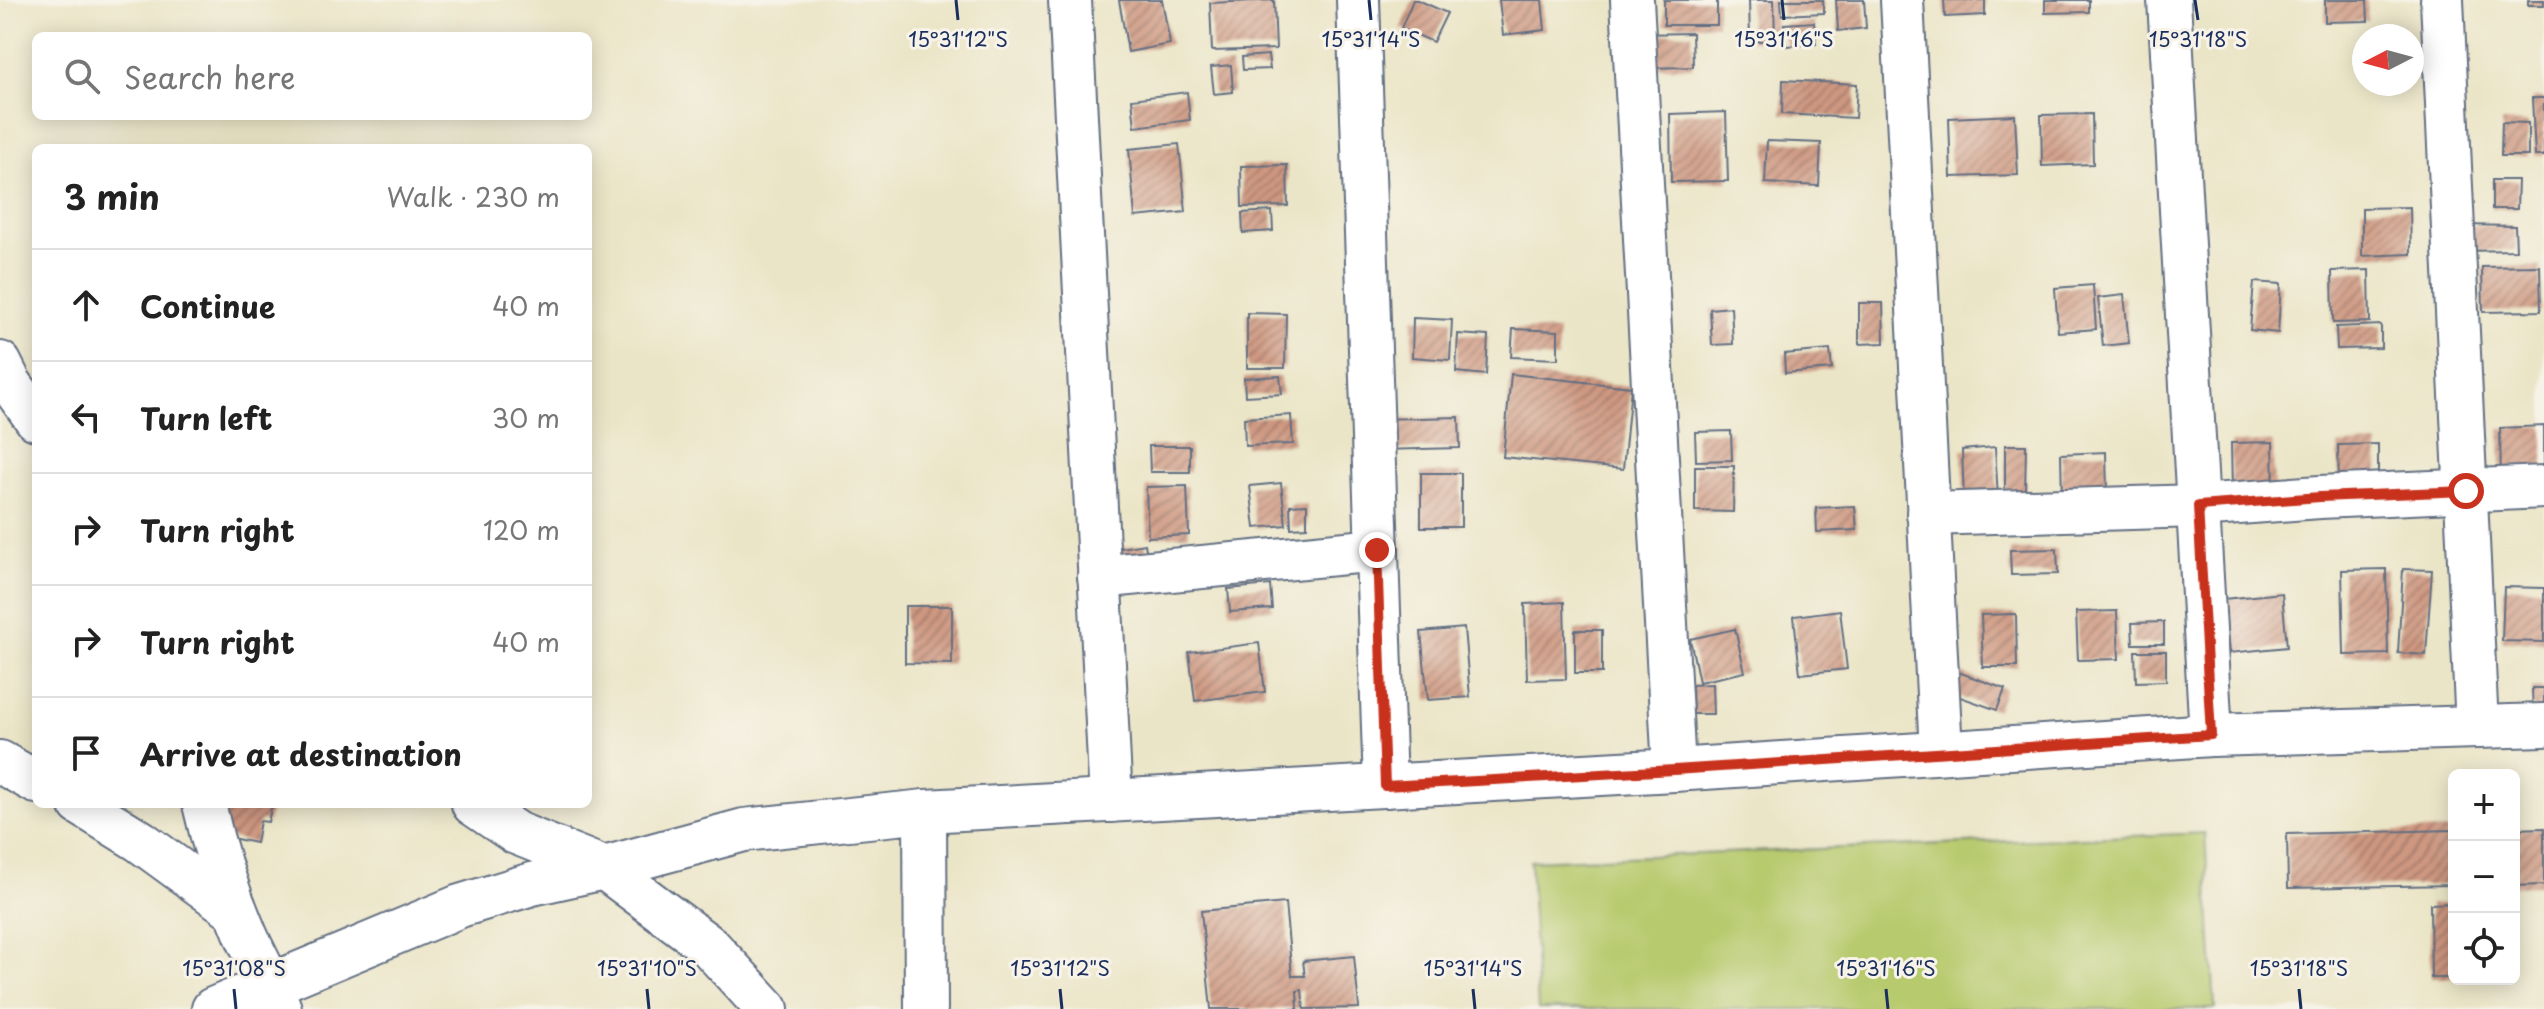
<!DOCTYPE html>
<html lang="en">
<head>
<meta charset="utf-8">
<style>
	body { margin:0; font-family:"Playpen Sans",sans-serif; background:#f6f6f6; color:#222 }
	.controls { position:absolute; right:24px; bottom:24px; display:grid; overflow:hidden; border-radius:12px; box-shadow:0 4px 20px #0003 }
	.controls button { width:72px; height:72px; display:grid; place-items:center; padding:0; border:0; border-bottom:2px solid #e0e0e0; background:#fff; color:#222; font:40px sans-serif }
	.compass { position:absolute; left:2352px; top:24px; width:72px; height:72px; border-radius:50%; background:#fff; box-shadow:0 4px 20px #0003; rotate:264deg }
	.stop { position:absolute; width:24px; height:24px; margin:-18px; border:6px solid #c8321e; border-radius:50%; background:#fff }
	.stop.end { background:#c8321e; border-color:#fff; box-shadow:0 2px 8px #0008 }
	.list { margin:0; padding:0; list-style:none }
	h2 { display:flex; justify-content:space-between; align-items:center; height:104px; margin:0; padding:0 32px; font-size:34px }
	h2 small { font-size:26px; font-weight:400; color:#767676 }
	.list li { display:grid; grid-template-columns:52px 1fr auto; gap:24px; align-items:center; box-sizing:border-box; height:112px; padding:0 32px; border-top:2px solid #e0e0e0 }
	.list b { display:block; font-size:30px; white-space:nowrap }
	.list em { font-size:26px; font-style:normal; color:#767676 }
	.icon { flex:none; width:44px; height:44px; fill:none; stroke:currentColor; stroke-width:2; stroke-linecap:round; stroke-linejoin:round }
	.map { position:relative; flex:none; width:2544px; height:1009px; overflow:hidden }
	.search { position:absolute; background:#fff; box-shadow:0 4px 20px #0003; left:32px; top:32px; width:560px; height:88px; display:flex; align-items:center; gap:20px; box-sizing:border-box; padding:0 28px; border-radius:12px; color:#767676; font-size:30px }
	.panel { position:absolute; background:#fff; box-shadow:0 4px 20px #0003; left:32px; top:144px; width:560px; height:664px; border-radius:12px }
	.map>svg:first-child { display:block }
	.grass { fill:#b8ca6e; stroke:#6a7c66; stroke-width:2 }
	.building { fill:url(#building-hatch) }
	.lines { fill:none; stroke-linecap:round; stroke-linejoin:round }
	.minor-casing { stroke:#646f83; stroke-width:46 }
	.minor { stroke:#fff; stroke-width:42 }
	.route { stroke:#c8321e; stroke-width:10 }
	.ticks { fill:none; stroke:#1b2f5e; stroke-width:3 }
	.ticks-label { font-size:20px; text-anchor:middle; fill:#1b2f5e; stroke:#f7f3e8; stroke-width:6; stroke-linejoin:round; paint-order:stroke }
</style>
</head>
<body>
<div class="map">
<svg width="2544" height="1009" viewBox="0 0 2544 1009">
	<defs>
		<pattern id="building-hatch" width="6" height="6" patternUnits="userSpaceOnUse" patternTransform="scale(2)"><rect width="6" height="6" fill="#ce9780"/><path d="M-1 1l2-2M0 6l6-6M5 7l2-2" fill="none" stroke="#a67c6c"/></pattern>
	</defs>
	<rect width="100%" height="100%" fill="#f7f3e8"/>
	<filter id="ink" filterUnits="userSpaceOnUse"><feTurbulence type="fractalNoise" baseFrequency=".0125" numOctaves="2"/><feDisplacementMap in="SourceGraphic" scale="16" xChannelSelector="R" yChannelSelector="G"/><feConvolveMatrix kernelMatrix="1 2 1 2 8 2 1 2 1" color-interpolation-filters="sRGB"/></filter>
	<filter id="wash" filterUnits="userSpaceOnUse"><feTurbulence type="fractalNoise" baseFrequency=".006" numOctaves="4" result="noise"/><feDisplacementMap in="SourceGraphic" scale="32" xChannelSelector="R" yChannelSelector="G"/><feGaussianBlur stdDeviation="1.8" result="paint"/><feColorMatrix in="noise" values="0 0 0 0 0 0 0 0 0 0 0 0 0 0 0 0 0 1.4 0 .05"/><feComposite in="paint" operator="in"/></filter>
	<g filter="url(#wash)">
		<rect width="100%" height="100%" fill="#ebe5c7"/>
		<polygon class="grass" points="2205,833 2215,1009 1538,1009 1530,861"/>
		<g id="blocks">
			<g class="building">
				<polygon points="1119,0 1162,0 1170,44 1128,52"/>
				<polygon points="1274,0 1276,49 1212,51 1210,3"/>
				<polygon points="1413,0 1418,0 1447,13 1433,42 1401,28"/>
				<polygon points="1499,0 1542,0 1545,30 1503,35"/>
				<rect x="1664" y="0" width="53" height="25"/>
				<polygon points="1749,0 1774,0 1775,41 1750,41"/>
				<polygon points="1781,0 1823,0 1824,13 1782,15"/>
				<polygon points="1836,0 1864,0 1866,28 1838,31"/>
				<polygon points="1944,0 1985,0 1985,15 1945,17"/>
				<polygon points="2045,0 2089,0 2089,12 2045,13"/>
				<polygon points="2325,0 2367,0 2368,21 2325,22"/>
				<rect x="2528" y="0" width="16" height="5"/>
				<polygon points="1814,22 1816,44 1786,46 1784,24"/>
				<polygon points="1692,33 1693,67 1641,68 1639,34"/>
				<polygon points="1268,55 1270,69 1243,70 1242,57"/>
				<polygon points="1231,65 1233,92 1214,94 1211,67"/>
				<polygon points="1783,80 1857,84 1855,118 1782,114"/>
				<polygon points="1187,92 1190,120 1135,127 1132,99"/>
				<polygon points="2532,98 2544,98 2544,156 2535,156"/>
				<polygon points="1726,112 1728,181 1671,182 1670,114"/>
				<polygon points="2092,114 2093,164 2042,166 2041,115"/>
				<polygon points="2015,115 2018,175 1951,177 1949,118"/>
				<polygon points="2502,122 2528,123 2528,156 2501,156"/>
				<polygon points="1767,141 1821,143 1819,186 1765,183"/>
				<polygon points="1179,144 1186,212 1135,217 1129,149"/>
				<polygon points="1287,165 1288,206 1242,207 1241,166"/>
				<polygon points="2492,180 2518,180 2517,209 2492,209"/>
				<polygon points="2410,207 2411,254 2362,256 2362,208"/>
				<polygon points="1272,211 1273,231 1243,233 1242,213"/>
				<polygon points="2461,225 2515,226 2516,250 2461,251"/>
				<polygon points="2540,266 2541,311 2483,312 2482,267"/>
				<polygon points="2369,270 2370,322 2333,323 2332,271"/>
				<polygon points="2254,282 2281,284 2278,333 2250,330"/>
				<polygon points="2093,285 2096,329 2058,332 2055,288"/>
				<polygon points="2124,295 2129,343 2103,346 2098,298"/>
				<polygon points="1859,303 1883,303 1884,343 1859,344"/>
				<polygon points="1731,307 1733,344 1712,345 1710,309"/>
				<polygon points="1247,313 1286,314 1285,368 1247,368"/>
				<polygon points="1413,318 1452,320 1450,360 1412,357"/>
				<polygon points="2381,325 2381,348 2337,349 2336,327"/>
				<polygon points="1513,329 1558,331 1558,359 1511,357"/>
				<polygon points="1458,334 1488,336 1486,375 1456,372"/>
				<polygon points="1830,350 1832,369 1785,373 1784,354"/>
				<polygon points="1511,374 1631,387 1623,469 1503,457"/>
				<polygon points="1280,376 1282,394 1245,396 1244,378"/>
				<polygon points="1291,415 1293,444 1245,446 1244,418"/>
				<polygon points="1459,417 1460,448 1380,450 1379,419"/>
				<polygon points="2544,426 2544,480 2501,482 2500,428"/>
				<polygon points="1731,431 1732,460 1696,461 1695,432"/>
				<polygon points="2273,442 2274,490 2232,490 2231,443"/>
				<polygon points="2378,444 2378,485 2339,486 2338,445"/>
				<polygon points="2005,445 2026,445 2025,493 2005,493"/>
				<polygon points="1149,446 1190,446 1190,472 1150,472"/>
				<polygon points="1995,447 1998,498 1964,500 1962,450"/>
				<polygon points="2106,452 2107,497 2062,498 2061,454"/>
				<polygon points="1695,466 1734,466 1733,512 1695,511"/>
				<rect x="1421" y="473" width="40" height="54"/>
				<polygon points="1281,483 1286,525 1255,528 1250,486"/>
				<polygon points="1187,486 1189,535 1148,537 1146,487"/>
				<polygon points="1307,504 1307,527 1291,528 1290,505"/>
				<polygon points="1855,506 1857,530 1817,532 1816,508"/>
				<polygon points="1145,544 1149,565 1103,551"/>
				<polygon points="2057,549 2058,574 2011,575 2010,550"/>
				<polygon points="2386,569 2388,654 2344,655 2342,570"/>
				<polygon points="2403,569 2432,570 2426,655 2398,653"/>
				<polygon points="1270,585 1272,609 1230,612 1228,589"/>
				<polygon points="2504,587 2544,588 2544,642 2502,641"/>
				<polygon points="2282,593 2287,647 2229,653 2224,599"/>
				<polygon points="1564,602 1566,679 1527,680 1525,604"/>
				<polygon points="905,606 952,606 952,664 905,663"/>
				<polygon points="1840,610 1847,669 1800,674 1794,616"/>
				<polygon points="2117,611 2119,659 2078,660 2076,612"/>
				<polygon points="2016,614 2017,667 1983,667 1981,615"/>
				<polygon points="2164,622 2164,644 2133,644 2132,623"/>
				<polygon points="1464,628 1470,697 1428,700 1421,632"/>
				<polygon points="1735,629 1745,672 1699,682 1690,639"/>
				<rect x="1575" y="630" width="27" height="43"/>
				<polygon points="1259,643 1265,692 1195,701 1189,652"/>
				<polygon points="2135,651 2166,651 2166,681 2136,682"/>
				<polygon points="1950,669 2005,689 1997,710 1943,691"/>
				<polygon points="1712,684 1713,714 1693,714 1692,685"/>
				<polygon points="2532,688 2544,688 2544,715 2533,715"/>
				<polygon points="213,804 272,804 268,822 260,821 256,843 207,833"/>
				<polygon points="2544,828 2544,885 2514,886 2514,829"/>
				<polygon points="2454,830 2454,885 2288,888 2287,834"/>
				<polygon points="1285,903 1292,976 1305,976 1303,961 1354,956 1359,1008 1304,1009 1302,990 1297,991 1298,1009 1211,1009 1201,911"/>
				<polygon points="2454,903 2454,978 2431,978 2430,904"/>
			</g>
		</g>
	</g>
	<g filter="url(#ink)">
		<use href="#blocks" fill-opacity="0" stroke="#646f83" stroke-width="2"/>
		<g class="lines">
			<defs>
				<g id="minor">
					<polyline points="1070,0 1111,801"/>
					<polyline points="1358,0 1385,786"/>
					<polyline points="1632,0 1674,770"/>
					<polyline points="1902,0 1941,752"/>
					<polyline points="2169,0 2211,735"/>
					<polyline points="2442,0 2477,727"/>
					<polyline points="0,363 10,383 36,419"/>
					<polyline points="1928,514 2198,506 2320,497 2544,487"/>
					<polyline points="1099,577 1377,550"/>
					<polyline points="0,762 36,782"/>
					<polyline points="80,804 140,841 236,911"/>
					<path d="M204,804C214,849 228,893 246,935C257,960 271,983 280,1009"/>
					<polyline points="473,804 516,833 604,868 710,947 767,1009"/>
					<polyline points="925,811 926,1009"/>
					<polyline points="213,1009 460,906 532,884 604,868 744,830 925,811 1674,770 2211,735 2544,725"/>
				</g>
			</defs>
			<use href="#minor" class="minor-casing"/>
			<use href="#minor" class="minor"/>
		</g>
	</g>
	<g class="lines" filter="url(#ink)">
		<polyline class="route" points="1377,550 1385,786 1674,770 2211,735 2198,506 2320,497 2466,491"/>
	</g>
	<path class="ticks" d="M956,0L958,20M1369,0L1371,20M1782,0L1784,20M2195,0L2198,20M234,989L236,1009M647,989L649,1009M1060,989L1062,1009M1473,989L1475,1009M1886,989L1888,1009M2299,989L2301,1009"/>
	<g class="ticks-label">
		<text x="958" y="47">15°31'12"S</text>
		<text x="1371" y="47">15°31'14"S</text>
		<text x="1784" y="47">15°31'16"S</text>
		<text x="2198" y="47">15°31'18"S</text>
		<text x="234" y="976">15°31'08"S</text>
		<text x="647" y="976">15°31'10"S</text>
		<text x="1060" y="976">15°31'12"S</text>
		<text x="1473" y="976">15°31'14"S</text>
		<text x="1886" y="976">15°31'16"S</text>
		<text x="2299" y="976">15°31'18"S</text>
	</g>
</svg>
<div class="controls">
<button>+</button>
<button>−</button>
<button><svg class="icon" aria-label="locate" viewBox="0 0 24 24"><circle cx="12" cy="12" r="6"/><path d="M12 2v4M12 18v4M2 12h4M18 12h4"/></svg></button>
</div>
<svg class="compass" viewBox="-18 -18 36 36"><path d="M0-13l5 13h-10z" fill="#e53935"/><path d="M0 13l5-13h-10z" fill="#767676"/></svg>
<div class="stop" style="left:2466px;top:491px"></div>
<div class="stop end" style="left:1377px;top:550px"></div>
<div class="search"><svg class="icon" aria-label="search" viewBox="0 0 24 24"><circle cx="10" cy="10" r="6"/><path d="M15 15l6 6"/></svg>Search here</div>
<section class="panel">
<h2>3 min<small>Walk · 230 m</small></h2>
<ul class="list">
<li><svg class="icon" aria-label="ahead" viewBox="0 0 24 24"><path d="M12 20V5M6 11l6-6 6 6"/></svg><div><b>Continue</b></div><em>40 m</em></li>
<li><svg class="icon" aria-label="left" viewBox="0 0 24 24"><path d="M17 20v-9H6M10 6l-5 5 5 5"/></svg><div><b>Turn left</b></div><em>30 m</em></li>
<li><svg class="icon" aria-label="right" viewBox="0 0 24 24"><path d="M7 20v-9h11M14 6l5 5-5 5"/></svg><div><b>Turn right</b></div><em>120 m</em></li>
<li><svg class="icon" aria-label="right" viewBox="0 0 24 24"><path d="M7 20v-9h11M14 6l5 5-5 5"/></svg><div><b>Turn right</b></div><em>40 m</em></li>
<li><svg class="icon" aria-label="arrive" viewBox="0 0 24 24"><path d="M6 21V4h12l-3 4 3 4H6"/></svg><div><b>Arrive at destination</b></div></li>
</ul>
</section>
</div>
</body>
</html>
